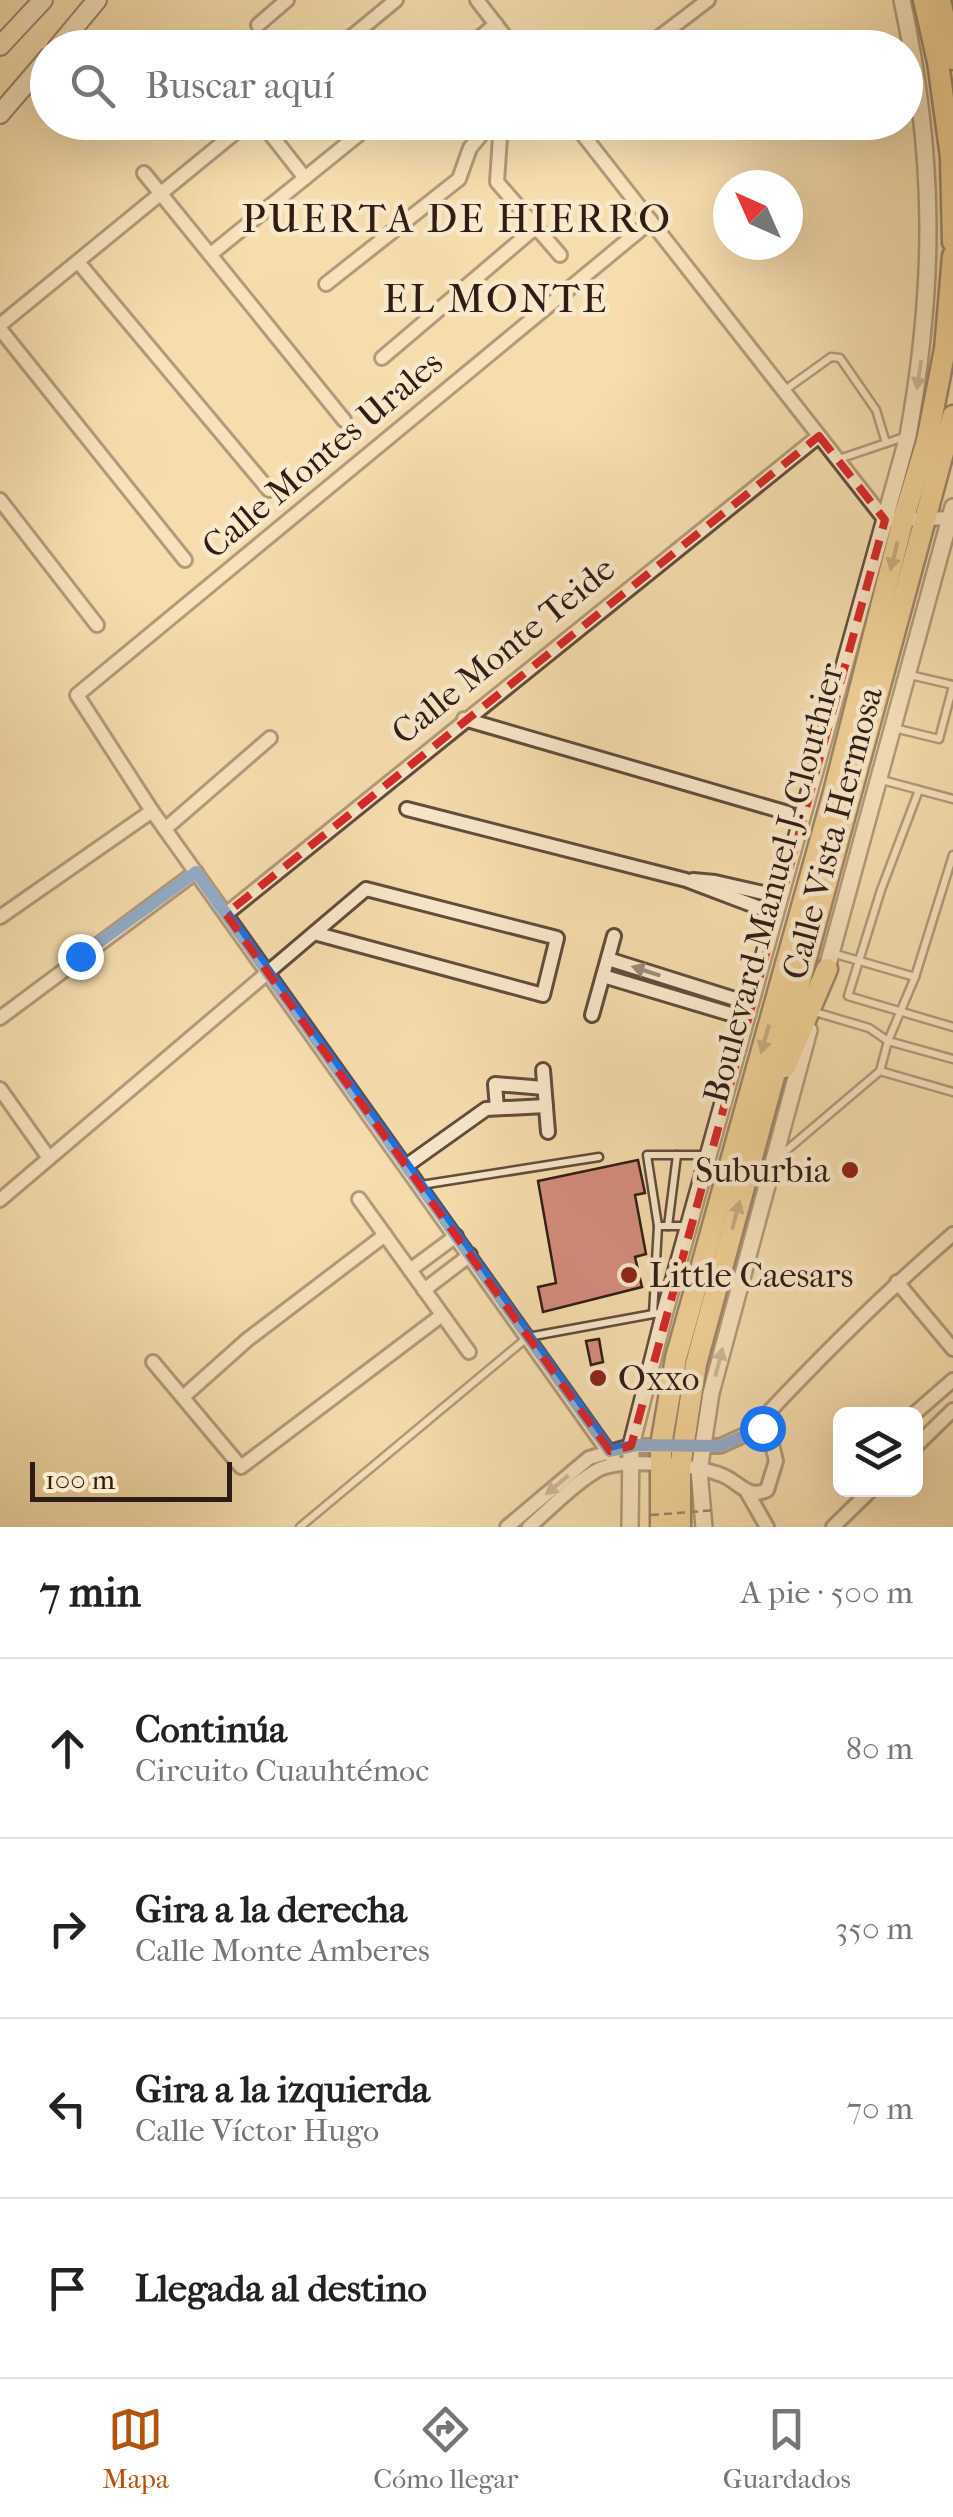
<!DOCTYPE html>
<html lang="es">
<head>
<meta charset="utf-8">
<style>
	body { margin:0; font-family:"IM FELL French Canon",serif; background:#f6f6f6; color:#222 }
	.controls { position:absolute; right:30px; bottom:30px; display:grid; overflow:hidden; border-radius:15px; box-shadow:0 10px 40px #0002 }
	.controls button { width:90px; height:90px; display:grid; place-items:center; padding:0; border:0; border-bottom:2px solid #e0e0e0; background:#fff; color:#222; font:50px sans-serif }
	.compass { position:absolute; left:713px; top:170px; width:90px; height:90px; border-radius:50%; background:#fff; box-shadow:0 10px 40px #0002; rotate:315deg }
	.scale { position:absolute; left:30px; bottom:25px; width:202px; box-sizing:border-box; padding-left:10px; border:5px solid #2f1d15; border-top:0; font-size:28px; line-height:35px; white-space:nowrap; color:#2f1d15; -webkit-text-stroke:8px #f9e9cb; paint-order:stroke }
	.stop { position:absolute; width:30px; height:30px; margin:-22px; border:8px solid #1a73e8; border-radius:50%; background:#fff }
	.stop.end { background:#1a73e8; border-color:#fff; box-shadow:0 2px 10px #0008 }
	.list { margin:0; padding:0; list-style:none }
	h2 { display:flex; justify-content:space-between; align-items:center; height:130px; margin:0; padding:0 40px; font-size:42px }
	h2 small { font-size:32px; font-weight:400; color:#767676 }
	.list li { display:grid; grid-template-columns:65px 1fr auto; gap:30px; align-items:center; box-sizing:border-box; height:180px; padding:0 40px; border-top:2px solid #e0e0e0 }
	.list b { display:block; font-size:38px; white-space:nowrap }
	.list p { margin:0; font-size:32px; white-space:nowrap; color:#767676 }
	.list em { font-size:32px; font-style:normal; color:#767676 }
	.icon { flex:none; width:55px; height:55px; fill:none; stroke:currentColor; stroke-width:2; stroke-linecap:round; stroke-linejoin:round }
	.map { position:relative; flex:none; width:953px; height:1527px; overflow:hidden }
	.search { position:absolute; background:#fff; box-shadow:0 10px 40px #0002; left:30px; right:30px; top:30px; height:110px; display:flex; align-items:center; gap:25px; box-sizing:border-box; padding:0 35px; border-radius:55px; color:#767676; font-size:38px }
	.sheet { height:850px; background:#fff }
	nav { display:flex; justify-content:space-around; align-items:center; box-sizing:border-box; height:140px; border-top:2px solid #e0e0e0; background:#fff; font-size:28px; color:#767676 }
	nav a { display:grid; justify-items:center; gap:5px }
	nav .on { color:#b45309 }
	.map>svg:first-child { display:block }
	.building { fill:#d58d7e; stroke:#2f1d15; stroke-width:2.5 }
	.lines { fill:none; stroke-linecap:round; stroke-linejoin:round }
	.service-casing { stroke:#614d3c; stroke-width:11 }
	.minor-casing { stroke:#614d3c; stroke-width:18 }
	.tertiary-casing { stroke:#614d3c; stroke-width:20 }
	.secondary-casing { stroke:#2f1d15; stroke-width:22 }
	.primary-casing { stroke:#2f1d15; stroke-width:25 }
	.service { stroke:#f9e9cb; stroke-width:6 }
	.minor { stroke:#f9e9cb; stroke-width:12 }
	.tertiary { stroke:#f9e9cb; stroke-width:15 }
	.secondary { stroke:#f9e9cb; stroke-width:18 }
	.primary { stroke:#ebbe78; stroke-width:20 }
	.path-bridge { stroke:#2f1d15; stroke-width:2.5; stroke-dasharray:8 5; stroke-linecap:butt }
	.oneway { fill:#9e8d79 }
	.oneway2 { fill:#8d6e46 }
	.route { stroke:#1a73e8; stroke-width:12 }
	.marked { fill:none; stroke:#d62828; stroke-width:8; stroke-dasharray:20 12; stroke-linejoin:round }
	.poi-dot { fill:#8f2418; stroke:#f9e9cb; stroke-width:4 }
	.labels { text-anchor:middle; stroke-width:9; stroke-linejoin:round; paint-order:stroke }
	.street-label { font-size:35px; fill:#2f1d15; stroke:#f9e9cb }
	.poi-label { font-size:35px; fill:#2f1d15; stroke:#f9e9cb; text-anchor:start }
	.quarter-label { font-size:40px; letter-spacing:2.5px; fill:#2f1d15; stroke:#f9e9cb }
</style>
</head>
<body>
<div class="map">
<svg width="953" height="1527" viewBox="0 0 953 1527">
	<rect width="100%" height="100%" fill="#f6ddaf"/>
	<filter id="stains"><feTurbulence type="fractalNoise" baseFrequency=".002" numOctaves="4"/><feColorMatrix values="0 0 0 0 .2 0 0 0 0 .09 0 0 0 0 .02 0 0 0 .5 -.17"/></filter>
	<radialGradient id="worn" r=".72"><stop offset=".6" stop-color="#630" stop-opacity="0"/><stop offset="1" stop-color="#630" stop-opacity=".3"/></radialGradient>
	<g class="building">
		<polygon points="638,1160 645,1193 635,1195 646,1254 635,1257 642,1287 543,1312 538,1287 556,1283 538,1181"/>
		<polygon points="599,1339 603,1362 591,1365 586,1341"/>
	</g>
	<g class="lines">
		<defs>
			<g id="service">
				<polyline points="785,390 831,357 840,358 876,410 886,443"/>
				<polyline points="839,459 907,436"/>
				<polyline points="910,675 953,685"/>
				<polyline points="894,728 939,739 953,686"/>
				<polyline points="882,780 953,799"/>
				<polyline points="919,790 881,890 848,996 953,1027"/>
				<polyline points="832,953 915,977 953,855"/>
				<polyline points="815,1012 869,1028 888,1041 915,977"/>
				<polyline points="880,1071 953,1092"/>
				<polyline points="781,1155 880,1071 888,1041 953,1059"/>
				<polyline points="421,1185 599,1157"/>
				<polyline points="658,1226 687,1226"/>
				<polyline points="668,1226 677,1155"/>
				<polyline points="653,1314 658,1226 647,1155 706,1155"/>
				<polyline points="300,1527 528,1337 664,1312"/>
			</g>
			<g id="minor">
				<polyline points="477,0 514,48"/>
				<polyline points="258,25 287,0"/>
				<polyline points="338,48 396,0"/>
				<polyline points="467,48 496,24"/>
				<polyline points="645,48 708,0"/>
				<polyline points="261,122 305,178"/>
				<polyline points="501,122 497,182 560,255"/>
				<polyline points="573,122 885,520 953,518"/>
				<polyline points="144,173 344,420"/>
				<polyline points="211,254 374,122"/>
				<polyline points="78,262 269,490"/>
				<polyline points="326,284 459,179 470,148 492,122"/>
				<polyline points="0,325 248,122"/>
				<polyline points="0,329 185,560"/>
				<polyline points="382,358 536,227"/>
				<polyline points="0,500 97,625"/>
				<polyline points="464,719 788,813"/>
				<polyline points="407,809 686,880 776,914"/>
				<polyline points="165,829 270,738"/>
				<polyline points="693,880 715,882 781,897"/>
				<polyline points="226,914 819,436"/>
				<polyline points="0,917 152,811"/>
				<polyline points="608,959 751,1004"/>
				<polyline points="603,976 747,1019"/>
				<polyline points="592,1015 614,936"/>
				<polyline points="0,1018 196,872"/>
				<polyline points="543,1070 548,1132"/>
				<polyline points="0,1089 49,1158"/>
				<polyline points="497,1108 495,1084 544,1088"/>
				<polyline points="406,1166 486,1109 546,1106"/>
				<polyline points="359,1199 469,1352"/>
				<polyline points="0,1200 366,889 557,938 543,995 314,933"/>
				<polyline points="410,1270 456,1236"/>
				<polyline points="897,1282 953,1349"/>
				<polyline points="424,1290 470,1255"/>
				<polyline points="153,1362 241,1467 442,1315"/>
				<polyline points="183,1397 247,1340 385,1235"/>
				<polyline points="914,1414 953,1380"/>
				<path d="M753,1429C817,1360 882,1295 953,1234"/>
				<polyline points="916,1446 953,1410"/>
				<polyline points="617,1464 152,811 77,695 651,221"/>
				<polyline points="747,1492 767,1527"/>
				<path d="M507,1527L589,1458L631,1446H720L762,1427L769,1432L776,1461L767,1490C746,1500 739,1480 719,1474C694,1465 619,1457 596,1471C572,1485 550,1509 529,1527"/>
				<polyline points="833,1527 871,1490"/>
			</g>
			<g id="tertiary">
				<polyline points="824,979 953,507"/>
				<path d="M630,1527L631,1446L665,1311L908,436C936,281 935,154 902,0"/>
				<polyline points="704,1527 699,1471 711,1393 809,1030"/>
			</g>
			<g id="secondary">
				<polyline points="0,46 43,0"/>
				<polyline points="57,48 97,0"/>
				<polyline points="0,114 48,58"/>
			</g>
			<g id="primary">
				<polyline points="924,0 938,62 951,157 953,242"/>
				<polyline points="940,0 953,59"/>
				<polyline points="785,1067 827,969"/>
				<polyline points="661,1527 661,1445 676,1358 834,792 903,520 927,441 945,349 953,256"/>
				<polyline points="680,1527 680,1468 696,1364 953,416"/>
			</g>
		</defs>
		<use href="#service" class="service-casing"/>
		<use href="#minor" class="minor-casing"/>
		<use href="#tertiary" class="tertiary-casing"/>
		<use href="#secondary" class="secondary-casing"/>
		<use href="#primary" class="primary-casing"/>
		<use href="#service" class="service"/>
		<use href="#minor" class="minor"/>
		<use href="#tertiary" class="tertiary"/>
		<use href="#secondary" class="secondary"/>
		<use href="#primary" class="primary"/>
		<polyline class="path-bridge" points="651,1515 716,1510"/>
	</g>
	<defs><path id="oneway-solid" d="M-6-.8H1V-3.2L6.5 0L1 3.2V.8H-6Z" transform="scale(2.5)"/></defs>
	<g class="oneway">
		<use href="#oneway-solid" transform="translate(919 375) rotate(99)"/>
		<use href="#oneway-solid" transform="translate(646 971) rotate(-162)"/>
		<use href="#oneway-solid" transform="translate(719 1362) rotate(-76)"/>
		<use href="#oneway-solid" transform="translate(557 1485) rotate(140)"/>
	</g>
	<g class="oneway2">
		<use href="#oneway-solid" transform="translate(894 556) rotate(104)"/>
		<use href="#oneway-solid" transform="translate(765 1039) rotate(106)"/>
		<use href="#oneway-solid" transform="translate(736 1215) rotate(-75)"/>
	</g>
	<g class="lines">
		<polyline class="route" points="80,956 196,872 610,1451 638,1445 720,1446 762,1428"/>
	</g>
	<path d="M0 0H953V1527H0ZM819,436L885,520L631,1446L610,1451L226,914Z" fill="#f6ddaf" fill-opacity=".55" fill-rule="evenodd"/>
	<path class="marked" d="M819,436L885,520L631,1446L610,1451L226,914Z"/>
	<g class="poi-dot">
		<circle cx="850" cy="1170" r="10"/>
		<circle cx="629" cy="1275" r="10"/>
		<circle cx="598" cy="1378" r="10"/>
	</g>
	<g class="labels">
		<g class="street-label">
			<text transform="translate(322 454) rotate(-40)" y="12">Calle Montes Urales</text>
			<text transform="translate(503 650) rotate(-39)" y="12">Calle Monte Teide</text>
			<text transform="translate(832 833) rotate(-75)" y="12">Calle Vista Hermosa</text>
			<text transform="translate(773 883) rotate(-75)" y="12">Boulevard Manuel J. Clouthier</text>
		</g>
		<g class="poi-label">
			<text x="830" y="1182" text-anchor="end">Suburbia</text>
			<text x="649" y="1287">Little Caesars</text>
			<text x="618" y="1390">Oxxo</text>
		</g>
		<g class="quarter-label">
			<text x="457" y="232">PUERTA DE HIERRO</text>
			<text x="496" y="312">EL MONTE</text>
		</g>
	</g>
	<rect width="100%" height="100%" filter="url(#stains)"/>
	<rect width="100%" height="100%" fill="url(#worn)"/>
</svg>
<div class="controls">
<button><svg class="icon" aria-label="layers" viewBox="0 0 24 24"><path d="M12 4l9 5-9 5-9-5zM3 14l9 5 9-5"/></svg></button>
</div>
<svg class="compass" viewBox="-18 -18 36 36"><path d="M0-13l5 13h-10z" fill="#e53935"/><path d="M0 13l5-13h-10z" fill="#767676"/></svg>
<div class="scale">100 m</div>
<div class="stop" style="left:762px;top:1428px"></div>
<div class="stop end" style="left:80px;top:956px"></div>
<div class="search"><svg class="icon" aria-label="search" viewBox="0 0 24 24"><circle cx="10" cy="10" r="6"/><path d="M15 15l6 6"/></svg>Buscar aquí</div>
</div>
<section class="sheet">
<h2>7 min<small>A pie · 500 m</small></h2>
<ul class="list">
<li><svg class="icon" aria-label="ahead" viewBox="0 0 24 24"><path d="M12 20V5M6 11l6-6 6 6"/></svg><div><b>Continúa</b><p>Circuito Cuauhtémoc</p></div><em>80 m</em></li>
<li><svg class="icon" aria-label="right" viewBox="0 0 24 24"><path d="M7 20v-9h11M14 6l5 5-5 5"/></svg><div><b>Gira a la derecha</b><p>Calle Monte Amberes</p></div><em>350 m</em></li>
<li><svg class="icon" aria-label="left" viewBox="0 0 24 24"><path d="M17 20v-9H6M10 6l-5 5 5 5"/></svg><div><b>Gira a la izquierda</b><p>Calle Víctor Hugo</p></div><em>70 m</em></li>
<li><svg class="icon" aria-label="arrive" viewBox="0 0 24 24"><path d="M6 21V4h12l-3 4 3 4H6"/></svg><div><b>Llegada al destino</b></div></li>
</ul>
</section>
<nav>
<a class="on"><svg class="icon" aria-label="map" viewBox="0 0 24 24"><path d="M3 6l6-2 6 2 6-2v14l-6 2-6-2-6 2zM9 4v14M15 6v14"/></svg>Mapa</a>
<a><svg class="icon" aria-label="directions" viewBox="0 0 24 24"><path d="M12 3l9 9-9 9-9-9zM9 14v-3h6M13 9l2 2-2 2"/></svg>Cómo llegar</a>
<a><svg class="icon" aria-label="saved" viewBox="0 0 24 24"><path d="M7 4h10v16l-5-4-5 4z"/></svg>Guardados</a>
</nav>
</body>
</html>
